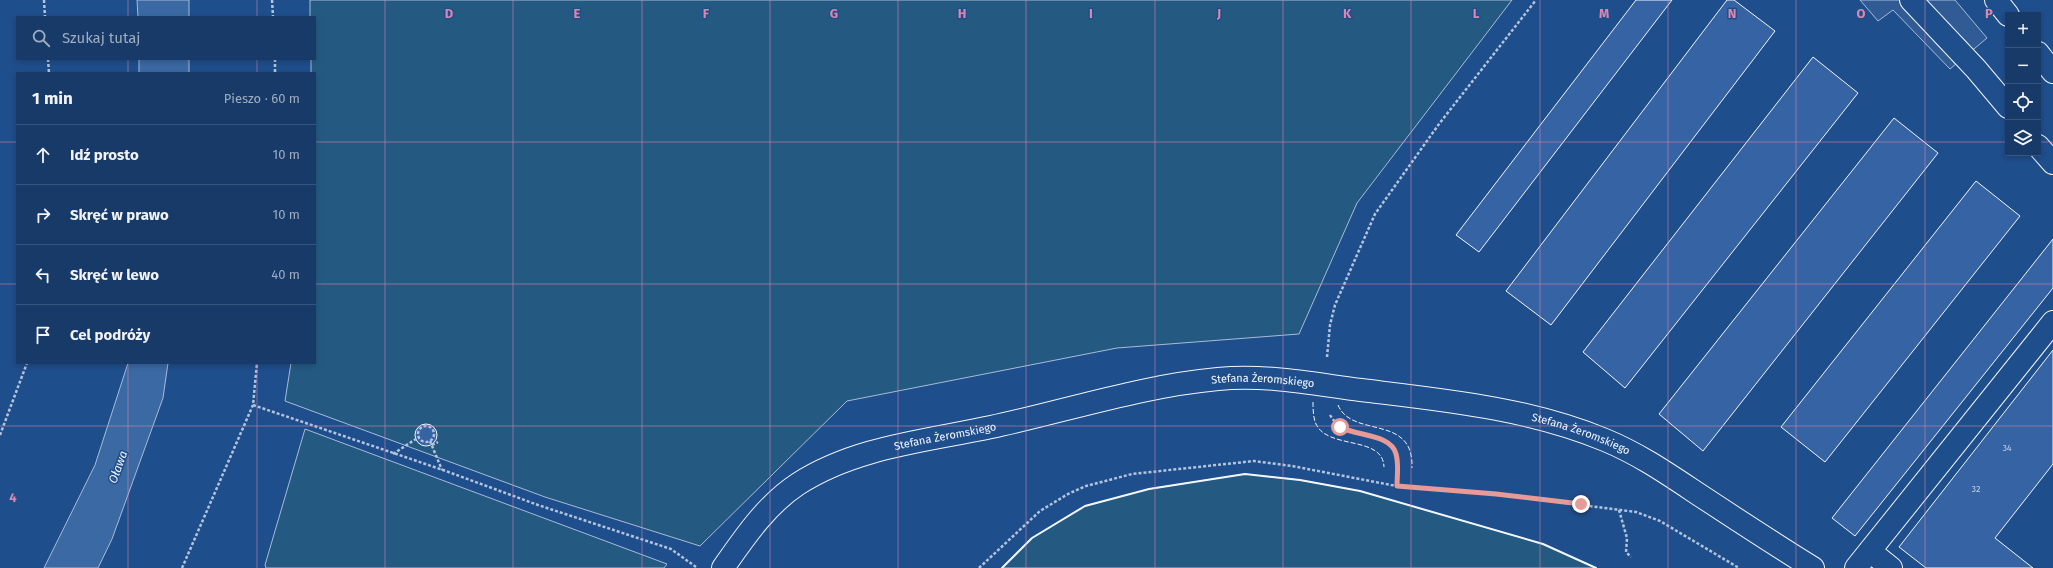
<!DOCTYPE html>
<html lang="pl">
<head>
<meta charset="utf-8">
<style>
	body { margin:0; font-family:"Fira Sans",sans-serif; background:#20416f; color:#f1f3f6 }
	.controls { position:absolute; right:12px; top:12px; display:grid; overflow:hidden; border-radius:0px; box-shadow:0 2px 6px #0003 }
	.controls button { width:36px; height:36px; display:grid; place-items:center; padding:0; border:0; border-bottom:1px solid #36547d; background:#173a69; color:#f1f3f6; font:20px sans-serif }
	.stop { position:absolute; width:12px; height:12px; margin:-9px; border:3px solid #e69b98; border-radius:50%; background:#fff }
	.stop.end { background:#e69b98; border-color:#fff; box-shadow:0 1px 4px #0008 }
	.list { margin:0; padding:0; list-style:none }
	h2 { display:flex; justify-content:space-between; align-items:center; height:52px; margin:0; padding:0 16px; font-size:17px }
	h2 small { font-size:13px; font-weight:400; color:#9eadc0 }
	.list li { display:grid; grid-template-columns:26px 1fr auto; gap:12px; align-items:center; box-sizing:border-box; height:60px; padding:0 16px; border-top:1px solid #36547d }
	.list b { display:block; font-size:15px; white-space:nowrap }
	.list em { font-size:13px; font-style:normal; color:#9eadc0 }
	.icon { flex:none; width:22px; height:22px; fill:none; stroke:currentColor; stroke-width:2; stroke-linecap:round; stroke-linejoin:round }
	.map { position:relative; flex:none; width:2053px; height:568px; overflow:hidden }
	.search { position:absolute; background:#173a69; box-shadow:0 2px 6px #0003; left:16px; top:16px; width:300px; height:44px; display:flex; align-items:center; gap:10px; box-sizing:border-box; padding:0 14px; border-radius:0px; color:#9eadc0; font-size:15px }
	.panel { position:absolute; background:#173a69; box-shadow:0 2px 6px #0003; left:16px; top:72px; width:300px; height:292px; border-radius:0px }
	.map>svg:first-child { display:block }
	.green { fill:#245a82; stroke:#a8bbd7 }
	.parking { fill:#305b95; stroke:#a8bbd7 }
	.water { fill:#3b69a3; stroke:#a8bbd7 }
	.building { fill:#3563a3; stroke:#f2f6ff }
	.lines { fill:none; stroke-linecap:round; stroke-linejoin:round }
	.minor-casing { stroke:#f2f6ff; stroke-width:24 }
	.path { stroke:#b3c4dc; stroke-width:2.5; stroke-dasharray:3 2; stroke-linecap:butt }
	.minor { stroke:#1f4e8c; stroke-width:22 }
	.fence { stroke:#f2f6ff; stroke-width:1; stroke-dasharray:5 2; stroke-linecap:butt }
	.wall { stroke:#f2f6ff; stroke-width:2 }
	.route { stroke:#e69b98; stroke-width:5 }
	.grid { fill:none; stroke:#da87ad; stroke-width:1; stroke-opacity:0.55 }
	.labels { text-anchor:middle; stroke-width:3; stroke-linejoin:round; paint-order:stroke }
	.number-label { font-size:9px; fill:#c3d1e8 }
	.street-label { font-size:11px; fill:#f2f6ff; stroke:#1f4e8c }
	.water-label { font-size:12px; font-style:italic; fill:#f2f6ff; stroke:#1f4e8c }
	.grid-label { font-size:13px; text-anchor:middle; font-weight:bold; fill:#da87ad; stroke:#1f4e8c; stroke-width:3; stroke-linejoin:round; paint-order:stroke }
</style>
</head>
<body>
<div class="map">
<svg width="2053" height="568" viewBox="0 0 2053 568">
	<rect width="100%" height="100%" fill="#1f4e8c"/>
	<g class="green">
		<polygon points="310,0 1512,0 1357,203 1299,334 1117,348 847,401 700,546 545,497 285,401 291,363 315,363 315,73 311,73 311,59 315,59 315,17 310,17"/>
		<polygon points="305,429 667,564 664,568 266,568 265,565"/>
		<polygon points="1245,474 1300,480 1360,491 1543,544 1596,568 1002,568 1032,538 1085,506 1149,489"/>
	</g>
	<polygon class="parking" points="1860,0 1955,0 1987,38 1950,69 1893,10 1878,21"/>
	<g class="water">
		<polygon points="137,0 189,0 189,17 138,17"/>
		<rect x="139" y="59" width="50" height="14"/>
		<polygon points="128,363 168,363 163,398 112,539 98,568 44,568 95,465"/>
	</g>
	<g class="building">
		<polygon points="1636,0 1672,0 1479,252 1456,235"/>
		<polygon points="1727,0 1734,0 1775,31 1551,325 1506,291"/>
		<polygon points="1813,57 1858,93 1625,388 1583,352"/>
		<polygon points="1894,118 1938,153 1703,451 1659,414"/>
		<polygon points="1976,181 2020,216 1825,462 1781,427"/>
		<polygon points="2053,239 2053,288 1855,536 1832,518"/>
		<polygon points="2053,350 2053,464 1995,538 2033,568 1926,568 1899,547"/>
		<circle cx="426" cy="435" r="11"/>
	</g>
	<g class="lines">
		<defs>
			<g id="minor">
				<polyline points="1911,0 1976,69 2008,107"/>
				<polyline points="1996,0 2008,15"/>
				<polyline points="2038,53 2053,72"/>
				<polyline points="2038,146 2053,163"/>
				<polyline points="1870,551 1891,568"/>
				<path id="s1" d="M723,568C744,538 766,505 798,484C855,447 926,441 991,427C1066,411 1141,386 1218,379C1265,374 1314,384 1361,390C1443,400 1528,408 1605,440C1639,454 1668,474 1698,494C1736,519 1774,544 1813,568"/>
				<polyline points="1856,568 2053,322"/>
			</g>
		</defs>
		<use href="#minor" class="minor-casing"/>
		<g class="path">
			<polyline points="44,0 45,17"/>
			<polyline points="272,0 273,17"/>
			<polyline points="48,59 49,73"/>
			<polyline points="275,59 275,73"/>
			<polyline points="1327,357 1330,325 1335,305 1375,214 1439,124 1536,0"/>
			<polyline points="253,405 443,470 538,505 671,549 696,567"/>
			<path d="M1330,415C1346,443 1390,428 1396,454C1399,463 1397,476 1397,486"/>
			<circle cx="426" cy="434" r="8"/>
			<polyline points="0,435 27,363"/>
			<polyline points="430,441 442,470"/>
			<polyline points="432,445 438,442"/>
			<polyline points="393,454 419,437"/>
			<polyline points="1619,510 1627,538 1626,552 1631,557"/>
			<polyline points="182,568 253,405 257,363"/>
			<polyline points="979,568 1040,511 1068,494 1086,486 1132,474 1254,461 1292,466 1391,485 1496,494 1636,512 1660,521 1739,568"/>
		</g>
		<use href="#minor" class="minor"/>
		<g class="fence">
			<path d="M1313,402C1313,409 1313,417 1316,424C1328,450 1383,435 1384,467"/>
			<path d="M1338,405C1352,439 1414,413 1412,468"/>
		</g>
		<polyline class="wall" points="1002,568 1032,538 1085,506 1149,489 1245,474 1300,480 1360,491 1543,544 1596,568"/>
	</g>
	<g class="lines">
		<path class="route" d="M1340,427C1356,436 1391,434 1396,454C1399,464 1397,476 1397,486L1496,494L1581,504"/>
	</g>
	<path class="grid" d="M128,0V17M257,0V17M385,0V568M513,0V568M642,0V568M770,0V568M898,0V568M1026,0V568M1155,0V568M1283,0V568M1411,0V568M1540,0V568M1668,0V568M1796,0V568M1925,0V568M128,59V73M257,59V73M0,142H17M315,142H2008M2038,142H2053M0,284H17M315,284H2053M128,363V568M257,363V568M0,426H2053"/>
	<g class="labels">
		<g class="number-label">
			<text x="2007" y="451">34</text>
			<text x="1976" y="492">32</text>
		</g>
		<g class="street-label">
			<text dy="4" stroke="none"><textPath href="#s1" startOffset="593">Stefana Żeromskiego</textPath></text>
			<text dy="4" stroke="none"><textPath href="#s1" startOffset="917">Stefana Żeromskiego</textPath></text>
			<text dy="4" stroke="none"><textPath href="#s1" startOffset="269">Stefana Żeromskiego</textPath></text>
		</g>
		<g class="water-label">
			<text transform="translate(118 467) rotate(-70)" y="4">Oława</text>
		</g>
	</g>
	<g class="grid-label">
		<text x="449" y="18">D</text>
		<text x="577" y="18">E</text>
		<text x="706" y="18">F</text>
		<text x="834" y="18">G</text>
		<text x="962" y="18">H</text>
		<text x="1091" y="18">I</text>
		<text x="1219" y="18">J</text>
		<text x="1347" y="18">K</text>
		<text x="1476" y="18">L</text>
		<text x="1604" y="18">M</text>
		<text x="1732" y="18">N</text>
		<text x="1861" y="18">O</text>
		<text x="1989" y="18">P</text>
		<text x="13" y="502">4</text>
	</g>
</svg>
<div class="controls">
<button>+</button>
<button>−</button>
<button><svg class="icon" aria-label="locate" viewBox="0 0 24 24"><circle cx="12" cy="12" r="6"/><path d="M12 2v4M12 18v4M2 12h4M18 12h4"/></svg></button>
<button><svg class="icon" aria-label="layers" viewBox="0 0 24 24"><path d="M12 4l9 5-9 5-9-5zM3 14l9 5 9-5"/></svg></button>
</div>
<div class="stop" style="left:1340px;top:427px"></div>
<div class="stop end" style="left:1581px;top:504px"></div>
<div class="search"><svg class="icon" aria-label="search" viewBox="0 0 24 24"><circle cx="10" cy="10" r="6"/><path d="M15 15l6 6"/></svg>Szukaj tutaj</div>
<section class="panel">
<h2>1 min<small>Pieszo · 60 m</small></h2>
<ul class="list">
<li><svg class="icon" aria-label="ahead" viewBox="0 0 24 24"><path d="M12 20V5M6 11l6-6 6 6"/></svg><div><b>Idź prosto</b></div><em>10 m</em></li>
<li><svg class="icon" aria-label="right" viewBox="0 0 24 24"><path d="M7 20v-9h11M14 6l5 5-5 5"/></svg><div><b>Skręć w prawo</b></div><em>10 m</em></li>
<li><svg class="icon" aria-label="left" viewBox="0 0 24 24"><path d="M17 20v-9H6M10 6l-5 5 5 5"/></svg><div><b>Skręć w lewo</b></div><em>40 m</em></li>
<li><svg class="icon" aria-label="arrive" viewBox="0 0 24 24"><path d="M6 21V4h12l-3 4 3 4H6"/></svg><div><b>Cel podróży</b></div></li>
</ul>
</section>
</div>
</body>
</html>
